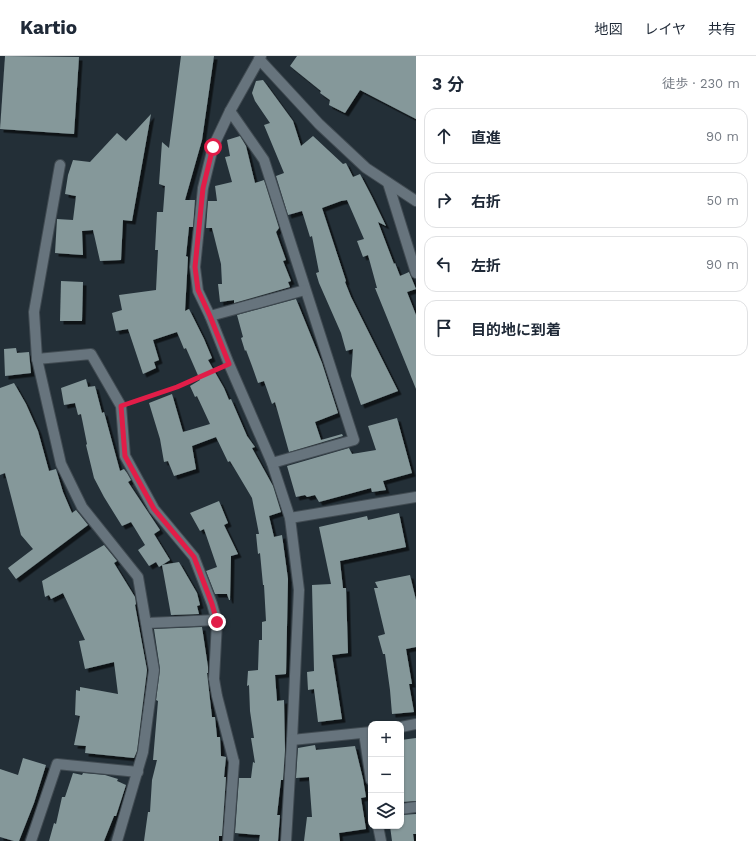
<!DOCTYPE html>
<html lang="ja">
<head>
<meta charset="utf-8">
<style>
	body { margin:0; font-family:"Work Sans","Noto Sans JP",sans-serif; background:#f6f6f7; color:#1f2937 }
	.controls { position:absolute; right:12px; bottom:12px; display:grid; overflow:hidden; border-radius:8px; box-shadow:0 1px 3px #0004 }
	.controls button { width:36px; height:36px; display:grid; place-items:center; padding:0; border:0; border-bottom:1px solid #e0e1e3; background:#fff; color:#1f2937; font:20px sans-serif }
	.stop { position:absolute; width:12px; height:12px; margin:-9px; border:3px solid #e11d48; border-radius:50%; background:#fff }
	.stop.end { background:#e11d48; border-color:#fff; box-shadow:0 1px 4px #0008 }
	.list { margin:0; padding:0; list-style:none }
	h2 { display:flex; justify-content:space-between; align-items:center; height:52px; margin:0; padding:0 16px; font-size:17px }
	h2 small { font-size:13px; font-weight:400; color:#747a83 }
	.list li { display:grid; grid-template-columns:26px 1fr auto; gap:12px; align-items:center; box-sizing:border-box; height:56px; margin:0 8px 8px; padding:0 8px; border:1px solid #e0e1e3; border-radius:12px }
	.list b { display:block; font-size:15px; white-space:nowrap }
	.list em { font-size:13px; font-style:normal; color:#747a83 }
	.icon { flex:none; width:22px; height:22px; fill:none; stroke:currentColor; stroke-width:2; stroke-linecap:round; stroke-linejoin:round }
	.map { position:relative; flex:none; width:416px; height:785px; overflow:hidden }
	header { display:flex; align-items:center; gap:24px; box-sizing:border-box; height:56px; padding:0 20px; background:#fff; border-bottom:1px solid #e0e1e3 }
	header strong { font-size:19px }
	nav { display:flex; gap:22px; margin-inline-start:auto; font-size:14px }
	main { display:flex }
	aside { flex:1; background:#fff }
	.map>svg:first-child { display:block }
	.building { fill:#85989a; filter:url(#shadow) }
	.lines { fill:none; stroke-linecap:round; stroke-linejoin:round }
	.service-casing { stroke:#414b52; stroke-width:12 }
	.minor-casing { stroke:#414b52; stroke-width:12 }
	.tertiary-casing { stroke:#414b52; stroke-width:12 }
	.path { stroke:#677179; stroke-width:2.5; stroke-dasharray:3 3; stroke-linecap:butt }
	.service { stroke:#67747d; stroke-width:10 }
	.minor { stroke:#67747d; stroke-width:10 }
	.tertiary { stroke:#67747d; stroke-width:10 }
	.route { stroke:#e11d48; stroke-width:5 }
</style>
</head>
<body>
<header>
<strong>Kartio</strong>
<nav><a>地図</a><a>レイヤ</a><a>共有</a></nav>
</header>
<main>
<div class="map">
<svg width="416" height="785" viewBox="0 0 416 785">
	<defs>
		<filter id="shadow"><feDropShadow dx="3.5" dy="3.5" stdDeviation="0" flood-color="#0009"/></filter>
	</defs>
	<rect width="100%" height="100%" fill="#232f37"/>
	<g class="building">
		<polygon points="5,0 79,1 74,78 0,73"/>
		<polygon points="181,0 214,0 202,84 185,144 195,144 193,171 189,171 186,200 188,201 185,255 189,253 204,283 212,302 208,304 224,332 229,344 231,343 247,380 255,391 252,392 273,430 281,456 269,460 274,481 282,479 288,523 286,618 275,619 277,645 284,644 285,694 283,724 281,724 277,759 280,759 278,785 259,785 260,779 235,777 239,722 251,722 253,706 255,707 251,682 254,682 250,655 249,629 247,630 248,615 258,614 259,584 262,584 262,566 266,565 264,529 263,529 260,497 258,498 256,478 259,478 252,442 230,405 228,406 216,381 192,390 196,413 174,420 168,405 164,406 160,383 149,347 172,338 183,376 210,368 197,340 195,341 190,330 200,324 186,292 184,293 177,276 153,284 159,304 154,306 156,312 143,318 128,273 116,275 112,257 122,254 119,239 156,234 158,194 155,194 157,156 163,156 165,130 159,128 162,86 169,92"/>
		<polygon points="297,0 416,0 416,63 360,34 345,57 329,49 330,44 320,37 321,35 290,10"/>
		<polygon points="263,24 293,65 301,90 313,80 343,108 346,107 353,121 360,118 372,141 386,170 378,166 394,208 395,207 400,220 409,216 416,233 407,236 416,259 416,333 375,232 377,232 368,199 363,201 357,185 364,183 347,144 341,145 322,152 346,225 345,226 351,241 398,335 361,349 351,320 353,293 346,295 341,277 319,227 316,217 319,216 312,180 310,181 302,155 288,159 276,120 284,117 264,69 270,67 255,45 252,37 256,25"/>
		<polygon points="151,58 132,165 123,164 121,204 100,205 93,174 82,175 83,199 55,197 57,163 73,164 76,140 65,138 68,119 73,104 90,106 117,77 126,85"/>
		<polygon points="240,80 246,90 255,127 264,124 279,172 276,176 286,204 283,205 291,225 288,226 290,231 234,247 234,244 220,246 218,228 222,228 221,208 212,172 206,172 208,145 217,145 215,130 232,126 225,101 230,100 227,84"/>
		<polygon points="61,225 83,226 82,265 60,265"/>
		<polygon points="296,243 322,307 338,357 315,366 321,384 342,378 343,380 289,396 275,346 272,348 264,325 258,327 252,310 246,294 245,295 241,282 243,281 237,259"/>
		<polygon points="16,292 17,297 29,296 31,317 5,320 4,293"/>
		<polygon points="86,323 88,331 95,330 102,357 104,356 120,415 124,413 127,417 131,424 128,426 160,474 154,478 170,504 159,511 156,506 149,510 138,494 145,489 131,466 122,470 104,441 94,422 86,389 87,388 81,358 78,359 75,347 64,349 61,332"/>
		<polygon points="14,327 26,348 38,375 49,415 56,413 63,436 72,457 76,454 88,469 16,523 8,512 33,493 21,479 5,417 0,419 0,332"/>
		<polygon points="397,362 412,417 383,425 386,434 372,436 371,432 319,446 315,439 307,441 305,439 296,441 287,410 349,392 352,398 376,394 368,370"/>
		<polygon points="219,445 228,467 224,469 238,498 231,500 230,544 229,544 227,538 215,538 206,515 217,511 204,473 200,475 190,457"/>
		<polygon points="399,457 406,491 340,505 343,532 346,532 348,597 332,599 342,663 318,666 314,633 308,634 307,616 314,615 312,529 331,528 319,471 367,460 368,464"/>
		<polygon points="104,489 117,505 114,507 135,541 136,548 135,549 147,614 137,695 134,702 85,697 86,690 74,689 80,660 75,659 76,634 80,635 80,631 118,638 114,606 85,613 79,585 85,584 63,537 51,543 49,539 45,541 42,525"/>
		<polygon points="179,506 197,537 200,549 197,550 199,558 171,559 162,509"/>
		<polygon points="410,519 416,544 416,591 406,593 412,628 409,628 414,656 392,658 390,634 385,598 383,598 378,580 385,578 374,532 378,532 375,526"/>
		<polygon points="202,571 208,611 208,617 207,617 212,661 215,661 217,681 220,681 221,700 226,701 224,721 226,721 222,780 219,780 219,785 144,785 148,756 150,756 152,724 157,704 153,704 158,645 156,644 160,613 154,573"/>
		<polygon points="416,682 416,745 401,746 401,684"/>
		<polygon points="315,689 316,694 355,690 363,723 366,741 361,742 366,773 339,777 340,785 304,785 307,761 312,761 309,721 296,722 298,692"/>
		<polygon points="23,702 46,709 34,747 19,785 14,785 0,781 0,713 18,719"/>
		<polygon points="73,717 82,719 83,717 105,719 118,723 117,725 126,729 116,760 114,760 104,785 49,785 54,767 56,768 62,741 65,741"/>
		<polygon points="416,758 416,778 413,778 414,785 392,785 390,770 401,770 401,759"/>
	</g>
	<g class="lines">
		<defs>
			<g id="service">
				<polyline points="37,303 91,298 121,350 125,400 154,453 194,501 212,548 217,566 214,623 217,640 234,706"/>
				<polyline points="147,567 217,564"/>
				<polyline points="31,785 57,708 138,716"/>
			</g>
			<g id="minor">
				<polyline points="261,0 230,55 213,91 203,132 195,211 198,235 210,260 229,308 272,407 290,462 299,534 292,684 286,785"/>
				<polyline points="230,55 264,104 354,384 272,407"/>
				<polyline points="60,109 34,256 37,303 61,408 82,451 138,521 154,614 143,696 117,785"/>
				<polyline points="388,127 416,217"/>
				<polyline points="210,260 305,234"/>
				<polyline points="290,462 416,441"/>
				<polyline points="401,671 416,668"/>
				<polyline points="364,677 371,724"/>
				<polyline points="292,684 371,676"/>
				<polyline points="401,753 416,751"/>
				<polyline points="378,770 381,785"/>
				<polyline points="228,785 234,706"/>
			</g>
			<polyline id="tertiary" points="259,3 319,68 366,112 416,145"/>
		</defs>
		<use href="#service" class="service-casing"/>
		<use href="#minor" class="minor-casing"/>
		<use href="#tertiary" class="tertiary-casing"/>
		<polyline class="path" points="133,346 177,331 217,313"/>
		<use href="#service" class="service"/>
		<use href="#minor" class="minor"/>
		<use href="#tertiary" class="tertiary"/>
	</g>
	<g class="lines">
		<polyline class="route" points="213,91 203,132 195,211 198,234 210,260 229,308 177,331 121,350 125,400 154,453 194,501 212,548 217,566"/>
	</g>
</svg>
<div class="controls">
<button>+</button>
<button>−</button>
<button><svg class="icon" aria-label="layers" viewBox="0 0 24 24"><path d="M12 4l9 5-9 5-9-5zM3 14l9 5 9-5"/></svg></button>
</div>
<div class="stop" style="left:213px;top:91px"></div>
<div class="stop end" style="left:217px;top:566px"></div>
</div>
<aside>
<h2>3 分<small>徒歩 · 230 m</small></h2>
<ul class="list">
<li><svg class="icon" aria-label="ahead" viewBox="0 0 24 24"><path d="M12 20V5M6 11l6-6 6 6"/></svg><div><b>直進</b></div><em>90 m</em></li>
<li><svg class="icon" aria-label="right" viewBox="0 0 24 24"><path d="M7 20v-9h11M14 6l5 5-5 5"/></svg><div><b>右折</b></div><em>50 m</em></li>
<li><svg class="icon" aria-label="left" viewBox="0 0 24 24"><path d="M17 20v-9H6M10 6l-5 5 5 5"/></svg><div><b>左折</b></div><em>90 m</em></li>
<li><svg class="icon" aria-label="arrive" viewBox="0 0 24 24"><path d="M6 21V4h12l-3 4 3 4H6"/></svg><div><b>目的地に到着</b></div></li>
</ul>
</aside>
</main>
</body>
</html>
